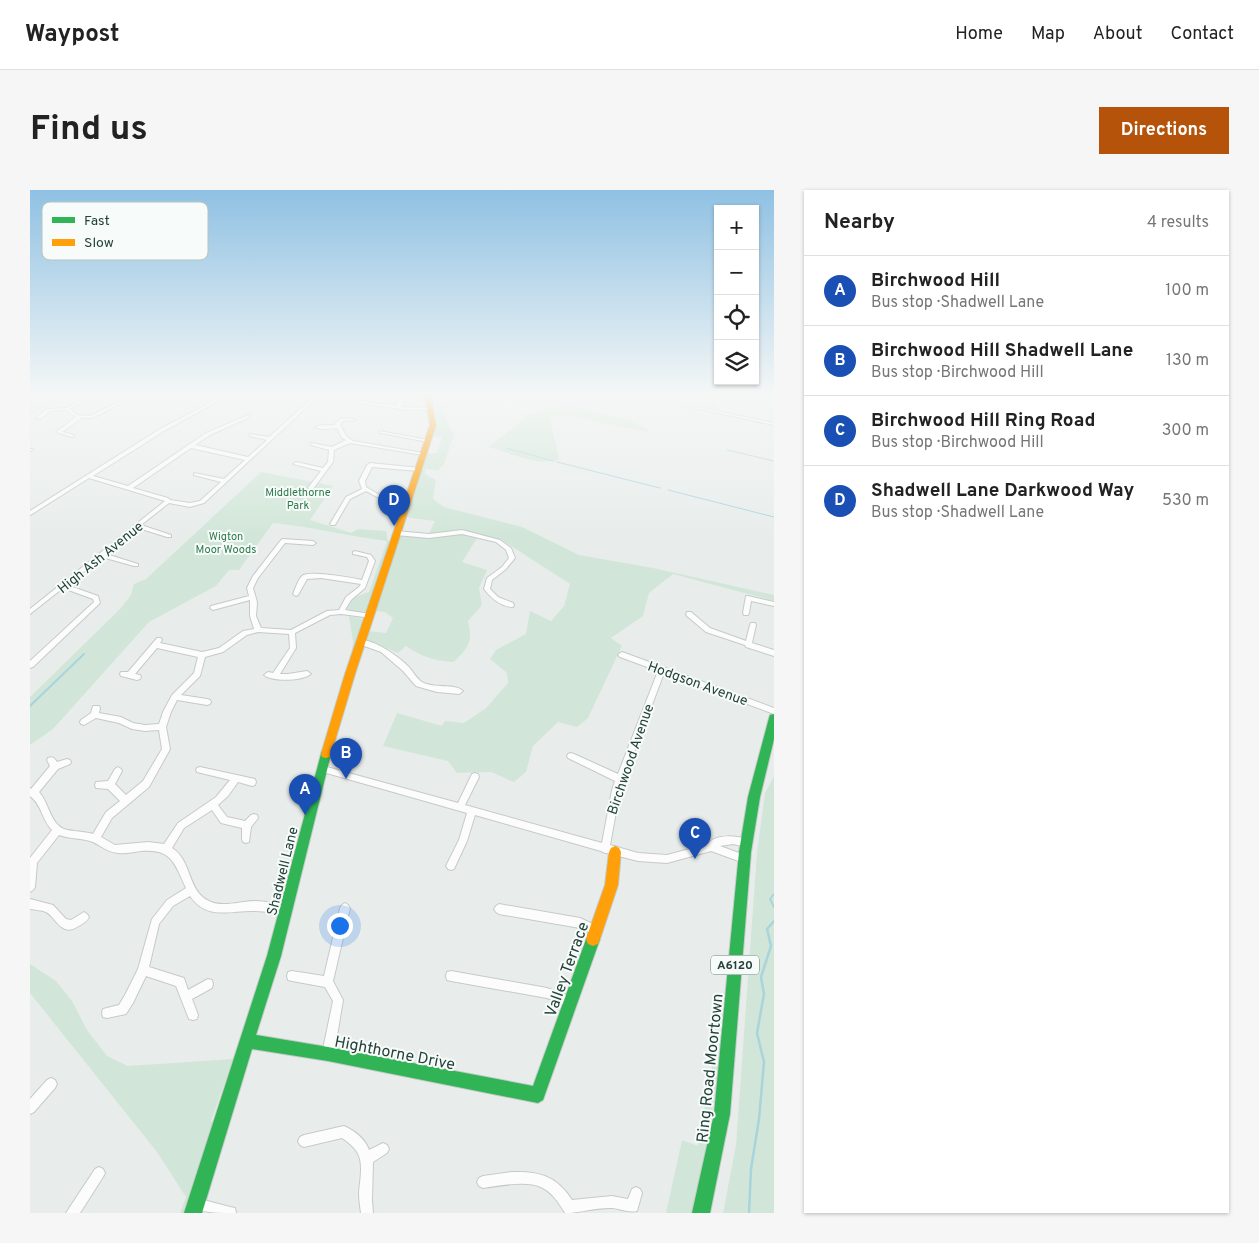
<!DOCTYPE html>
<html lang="en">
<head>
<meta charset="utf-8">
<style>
	body { margin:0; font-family:Overpass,sans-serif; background:#f6f6f6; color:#222 }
	.controls { position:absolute; right:15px; top:15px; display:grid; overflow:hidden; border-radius:0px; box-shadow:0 1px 4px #0004 }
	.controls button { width:45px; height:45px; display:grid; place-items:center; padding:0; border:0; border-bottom:1px solid #e0e0e0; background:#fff; color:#222; font:25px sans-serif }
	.you { position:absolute; left:309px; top:735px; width:18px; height:18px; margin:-12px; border:4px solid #fff; border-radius:50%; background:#1a73e8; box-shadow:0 0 0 8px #1a73e833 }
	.badge { display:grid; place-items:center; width:32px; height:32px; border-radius:50%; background:#b45309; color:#fff; font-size:16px; font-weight:700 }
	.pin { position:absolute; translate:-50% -41px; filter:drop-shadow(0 1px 2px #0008) }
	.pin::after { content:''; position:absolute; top:26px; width:18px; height:15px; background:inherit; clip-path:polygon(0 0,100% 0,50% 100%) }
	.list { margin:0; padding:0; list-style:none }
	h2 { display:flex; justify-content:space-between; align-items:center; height:65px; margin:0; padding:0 20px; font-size:21px }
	h2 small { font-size:16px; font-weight:400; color:#767676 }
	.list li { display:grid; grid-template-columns:32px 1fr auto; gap:15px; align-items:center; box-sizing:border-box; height:70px; padding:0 20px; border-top:1px solid #e0e0e0 }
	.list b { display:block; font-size:19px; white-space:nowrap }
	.list p { margin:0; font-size:16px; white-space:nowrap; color:#767676 }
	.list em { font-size:16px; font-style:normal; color:#767676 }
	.icon { flex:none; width:28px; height:28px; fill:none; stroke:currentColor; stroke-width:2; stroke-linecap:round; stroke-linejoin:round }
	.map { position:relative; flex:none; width:744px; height:1023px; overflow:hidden; border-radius:0px }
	header { display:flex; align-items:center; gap:30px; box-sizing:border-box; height:70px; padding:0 25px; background:#fff; border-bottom:1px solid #e0e0e0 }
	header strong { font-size:24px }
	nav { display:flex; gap:28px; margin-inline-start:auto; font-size:18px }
	.intro { display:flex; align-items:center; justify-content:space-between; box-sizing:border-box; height:120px; padding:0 30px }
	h1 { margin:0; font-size:35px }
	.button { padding:12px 22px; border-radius:0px; background:#b45309; color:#fff; font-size:18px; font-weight:700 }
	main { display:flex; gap:30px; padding:0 30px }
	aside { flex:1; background:#fff; border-radius:0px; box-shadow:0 1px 4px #0004 }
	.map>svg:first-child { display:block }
	.green { fill:#d1e6d8 }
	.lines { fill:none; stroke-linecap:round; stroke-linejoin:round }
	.stream-far2 { stroke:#a9d4db; stroke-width:1 }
	.stream-far1 { stroke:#a9d4db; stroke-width:2 }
	.stream { stroke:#a9d4db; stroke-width:2.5 }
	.street-casing { stroke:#c5cac8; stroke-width:2 }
	.fast-casing { stroke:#c3cbc8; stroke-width:2 }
	.slow-casing { stroke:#c3cbc8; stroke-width:2 }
	.street { fill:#fcfcfc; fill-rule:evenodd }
	.fast { fill:#30b455; fill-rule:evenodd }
	.slow { fill:#ff9f0a; fill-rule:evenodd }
	.labels { text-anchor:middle; stroke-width:4; stroke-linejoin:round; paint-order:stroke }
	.far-park-label { font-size:11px; fill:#2d7a4b; stroke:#f7fbf9 }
	.shield { fill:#f7fbf9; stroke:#637a73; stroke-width:1 }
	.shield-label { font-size:12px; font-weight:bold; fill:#24423a }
	.street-label { font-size:14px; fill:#24423a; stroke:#f7fbf9 }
	.near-street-label { font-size:16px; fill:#24423a; stroke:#f7fbf9 }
	.key { fill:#f7fbf9; stroke:#b8c4c0; stroke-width:1 }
	.key-label { font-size:14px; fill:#24423a }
</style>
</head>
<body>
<header>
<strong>Waypost</strong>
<nav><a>Home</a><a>Map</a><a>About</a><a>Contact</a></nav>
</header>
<div class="intro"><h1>Find us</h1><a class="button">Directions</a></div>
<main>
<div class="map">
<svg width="744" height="1023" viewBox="0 0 744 1023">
	<rect width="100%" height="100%" fill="#e8edeb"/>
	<g class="green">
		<polygon points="0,203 43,203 0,226"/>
		<path d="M535,203H567L545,217L601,231L617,238L618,242L532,225L520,228L529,270C507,276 480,263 459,257L495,228L493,226L520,218H531L532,214L526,211Z"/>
		<path d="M634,203C653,203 671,201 687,214L689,221L631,209Z"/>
		<polygon points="403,212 412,212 418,233 424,244 414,274 408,280 395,279 395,284 406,290 403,309 414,317 492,337 549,365 623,378 744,405 744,411 643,384 619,403 613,426 581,448 592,456 558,528 547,537 528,532 503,556 496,582 484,592 461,582 427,583 418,571 353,556 367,523 412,536 415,531 434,533 456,518 478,493 477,483 460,469 466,460 496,444 500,421 521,431 534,416 540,394 472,350 431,340 399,344 405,331 374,327 396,264 407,263 412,248 402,246 408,234"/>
		<path d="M231,282L303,296L280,330L321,343L328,339L356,341L358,351H360L337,422L331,423L318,421L317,414L325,407L339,402L357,351C319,346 282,337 243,333L209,380H199L186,396L119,432L23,539L0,555V507L91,418L101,405L104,394L116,389Z"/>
		<path d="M433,344L447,348L432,372L457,380L449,398L452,415L438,431C443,452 439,457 424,472C405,471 392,467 376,456L368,463L336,450L339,441L356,443L363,428L355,422L346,421L371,345L399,348Z"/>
		<polygon points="319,426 330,428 334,431 320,473 323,452"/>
		<polygon points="744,586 744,1023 693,1023 706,955 727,663 735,603"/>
		<polygon points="0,774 26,791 42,811 57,840 77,866 98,876 203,869 181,931 184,933 157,1023 150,1023 156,1007 127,962 0,803"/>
		<polygon points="683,870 690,876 664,1023 636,1023 652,950 668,956"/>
	</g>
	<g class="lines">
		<g class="stream-far2">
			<polyline points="0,216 24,203"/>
			<polyline points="476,258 523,271"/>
			<polyline points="697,260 744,271"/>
			<polyline points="527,272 630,298"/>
			<polyline points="638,300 744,327"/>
		</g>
		<g class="stream-far1">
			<polyline points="0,516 54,464"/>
			<polyline points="744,704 740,709 744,717"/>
		</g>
		<polyline class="stream" points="719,1023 721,979 729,929 734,872 727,843 734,804 731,787 741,756 737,739 744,731"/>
		<defs>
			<g id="street">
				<polygon points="63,203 67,203 40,219 47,225 59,226 108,203 113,203 62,228 52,228 32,242 44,245 44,246 42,247 26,242 46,227 36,220 20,221 10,229 6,228 17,219 36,218"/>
				<path d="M199,203H203L134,241L63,286L98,296L176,243L218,225L220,226V227L180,245L165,255L218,267L237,250L220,246V244L239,247L288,203H292L174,313L160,317L139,313L111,335L141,345V347H137L108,338L76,364L108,374V376H104L72,367L37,395L68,406L70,413L3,477L0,478V471L64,412L63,409L33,398L0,424V419L135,311L59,288L2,324L0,325V321L130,239ZM161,258L215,270L194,289L164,283V285L191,292L170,311L160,313L140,310L138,308L103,298Z"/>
				<polygon points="249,203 253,203 241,210 237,209"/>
				<polygon points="329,203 333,203 329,210 331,211 366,216 370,208 368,203 372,203 374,208 371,217 402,218 404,219 402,220 376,220 330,213 324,210"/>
				<polygon points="595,203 601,203 744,233 744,235"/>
				<path d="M312,228L323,229L325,230L323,231L315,230L310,234L316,246L323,251L393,263L395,264L393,265L320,253L304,260L303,272L283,299H279L278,298L291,281L263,274L266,272L293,278L298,272L299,260L281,255V253L302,257L316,250L312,248L307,238C299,239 291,240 285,237C290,234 299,236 305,235V233Z"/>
				<polygon points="349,241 398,250 400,251 398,252 351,243 349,243"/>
				<polygon points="0,259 3,259 3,260 0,261"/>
				<polygon points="340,273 390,278 390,280 388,281 342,277 335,291 336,297 348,304 377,306 380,308 377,310 347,307 336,301 320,309 305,335 301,335 300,334 316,307 332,299 329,291 337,275"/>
				<path d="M432,340L470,350L481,358L485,368L476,379L462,390L460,399L468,407L483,413L484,415L483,417C471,417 461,408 454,399L457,388L472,377L479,368L476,360L466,352L432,344L399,348L366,345L363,343L366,341L399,344Z"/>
				<path d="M253,349L283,351L286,353L283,355L255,353L228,388L223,398L227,412L226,426L231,438L261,440L297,421L309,420L316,407L329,397L331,394L291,388L277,389L268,405L266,406L263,404C265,399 268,390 272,386C279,380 322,388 332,390L339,371L337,367L323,364V362L325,361L341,365L345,371L335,398L321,410L315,420L340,424L343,426L342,428L311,424L300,425L265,443L266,458L250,484H258L277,481L281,484C273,491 242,492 234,485L238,482L243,483L260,458L259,444L228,442L217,445L193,462L175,467L170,486L151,505L177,509L180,510L181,512L180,514L177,515L147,510L141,522L136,537L140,559L139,561L119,597L82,628L71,647L85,655L118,652L134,654L148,633L186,607L200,590L167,582L166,580L167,578L170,577L225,589L226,592L225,595L222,596L208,592L198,606L188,615L197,627L215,631L221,625L224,624L227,625L228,628L221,637L219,652L216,653L213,652L212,649V638L191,633L182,620L154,638L142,658C162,670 157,701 179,711C192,718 211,711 225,711C236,711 246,714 256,716L259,718L261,721L259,724L256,726C246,724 236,721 225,721C201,720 177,731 160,706L143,716L129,734L119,777L154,788L158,800L178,789L182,790L183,794L182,798L162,809L168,825L167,829L163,830L159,829L146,796L116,786L103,813L96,824L77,828L73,827L72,823L73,819L89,815L95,805L108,779L122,729L137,710L156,698C145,674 142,658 111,661C103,662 95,664 88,663C78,662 71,656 63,652C52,648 40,649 29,645L7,673L5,697L3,700L0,702V668L22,640C12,630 12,615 0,606V598L1,599L20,576L17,570L18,568C23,566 24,568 27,572L37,569L40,570L41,572L40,574L28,579L9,602C19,613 20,633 34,639C43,642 54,641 63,644L76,622L90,611L78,599L66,598L65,595L66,592L78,591L85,579L88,577L91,579L92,581L85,594L96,605L113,591L132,559L129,540L115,541L102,539L89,533L66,528L54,535L51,534L50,532L51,530L61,523L63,516H69L70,518L69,523L91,527L103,533L115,535L129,534L133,522L142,505L164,483L168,467L127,458L105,484L110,485L111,487L110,489L107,490L91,486L90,484L91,482H98L127,448H131L132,450L130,453L172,462L189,458L213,441L224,439L220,426V410L183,420L180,418L181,416L219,406L217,398L223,386L251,350Z"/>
				<polygon points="716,406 718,406 744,412 744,416 721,411 719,423 718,425 714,425 713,423"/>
				<polygon points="657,422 661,422 680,438 716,451 720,435 721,433 725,433 726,435 722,453 744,460 744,466 716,457 715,455 676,442 657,426 656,424"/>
				<path d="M329,450C344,449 368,466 379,477C383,482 387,489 392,492C403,499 425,493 433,501L429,504L407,502L386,496L373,481L351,462L329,454L328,452Z"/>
				<path d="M592,462L744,518V524L634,483L590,600L580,655L608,663L637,665L678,654C686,643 708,646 719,650L720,653L719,656L716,657L703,654L690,656L717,666L719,669L717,672L714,673L681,661L637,673L608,671L577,663H575L571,661L445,625L437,651L424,679L421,680L418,679L416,676L429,650L437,623L293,582L290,581L289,579L290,577L293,576L428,613L442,584L445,583L448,584L449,587L435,615L572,653L582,600L585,591L538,568L537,566L538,564L541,563L544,564L588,584L628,481L590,467L588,465L590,463Z"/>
				<path d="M0,709L23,715L36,729L41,730L54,722L57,724L59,727C57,732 52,734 47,737C31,747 25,726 16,722C11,720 5,720 0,719Z"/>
				<polygon points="315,713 318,715 320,718 303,791 313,810 304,864 302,868 298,870 294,868 292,864 303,811 295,797 262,791 258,790 257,786 258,782 262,781 294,786 310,718 312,715"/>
				<polygon points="469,714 550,728 569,737 571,740 569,743 566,745 550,738 469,724 466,722 464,719 466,716"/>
				<polygon points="421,781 517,798 544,808 545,812 544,816 540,817 517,808 421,791 417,790 416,786 417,782"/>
				<polygon points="21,888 25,890 27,894 25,898 4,922 0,924 0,909 17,890"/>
				<path d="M314,936C325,941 335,949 339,960L353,953L357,955L359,959L357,963L343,972L342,1011L343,1023H331C330,1016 329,1009 329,1003C330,990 334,973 327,962C323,956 318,952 312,948L274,957L270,955L268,951L270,947L274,945Z"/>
				<polygon points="69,977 73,979 75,983 73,987 50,1023 36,1023 65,979"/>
				<path d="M482,982C509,981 527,986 542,1010L582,1006L598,1009L602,999L606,997L610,999L612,1003L607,1021C598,1023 591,1019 583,1018C567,1017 550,1023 535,1023C529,1013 522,1002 511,997C496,990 469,996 453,998L449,996L447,992L449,988L453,986Z"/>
				<path d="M166,1008L200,1017L205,1018L206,1023C191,1023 176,1023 162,1018L160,1014L162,1010Z"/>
			</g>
			<g id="fast">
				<polygon points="744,524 744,549 730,607 721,662 700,924 680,1023 662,1023 684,924 709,662 718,607 739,528 740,525"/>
				<polygon points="296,560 300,561 301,564 251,766 226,845 298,857 503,896 558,744 563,742 568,744 570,749 513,910 508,913 298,871 222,859 172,1023 154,1023 237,766 291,564 292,561"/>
			</g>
			<g id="slow">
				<polygon points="394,203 400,203 406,235 325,484 301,564 300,567 296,568 292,567 291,564 315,484 400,235"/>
				<polygon points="585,656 589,658 591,662 588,695 570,749 568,754 563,756 558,754 556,749 575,695 579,662 581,658"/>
			</g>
		</defs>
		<use href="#street" class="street-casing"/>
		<use href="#fast" class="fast-casing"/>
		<use href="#slow" class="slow-casing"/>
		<use href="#street" class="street"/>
		<use href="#fast" class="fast"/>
		<use href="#slow" class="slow"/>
	</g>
	<linearGradient id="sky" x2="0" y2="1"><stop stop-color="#8fc1e3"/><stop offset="0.59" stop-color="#f5f7f6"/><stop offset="1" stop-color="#f5f7f6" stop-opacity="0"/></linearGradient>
	<rect width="744" height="346" fill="url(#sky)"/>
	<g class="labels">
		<g class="far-park-label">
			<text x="268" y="306">Middlethorne<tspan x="268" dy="13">Park</tspan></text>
			<text x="196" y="350">Wigton<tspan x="196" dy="13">Moor Woods</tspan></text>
		</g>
		<rect class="shield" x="681" y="765.5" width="48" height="19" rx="4"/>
		<g class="shield-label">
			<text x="705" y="779">A6120</text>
		</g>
		<g class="street-label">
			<text transform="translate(70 367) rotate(-39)" y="5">High Ash Avenue</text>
			<text transform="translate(668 493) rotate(20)" y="5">Hodgson Avenue</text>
			<text transform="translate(600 569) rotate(-71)" y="5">Birchwood Avenue</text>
			<text transform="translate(252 681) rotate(-76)" y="5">Shadwell Lane</text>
		</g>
		<g class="near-street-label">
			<text transform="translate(536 779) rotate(-70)" y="6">Valley Terrace</text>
			<text transform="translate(365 862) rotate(11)" y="6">Highthorne Drive</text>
			<text transform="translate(679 878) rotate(-84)" y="6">Ring Road Moortown</text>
		</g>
	</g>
	<rect x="12" y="12" width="166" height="58" rx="8" class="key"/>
	<rect x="22" y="27" width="23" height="6" fill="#30b455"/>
	<rect x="22" y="49" width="23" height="7" fill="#ff9f0a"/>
	<g class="key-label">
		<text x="54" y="35">Fast</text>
		<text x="54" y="57">Slow</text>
	</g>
</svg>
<div class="controls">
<button>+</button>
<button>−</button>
<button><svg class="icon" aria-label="locate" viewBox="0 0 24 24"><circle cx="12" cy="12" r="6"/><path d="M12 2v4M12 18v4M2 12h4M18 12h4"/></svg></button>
<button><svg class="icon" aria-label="layers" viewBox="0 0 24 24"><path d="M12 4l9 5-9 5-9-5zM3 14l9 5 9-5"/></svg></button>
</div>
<div class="you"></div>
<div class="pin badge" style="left:275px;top:625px;background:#1a4fb4">A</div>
<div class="pin badge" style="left:316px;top:589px;background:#1a4fb4">B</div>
<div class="pin badge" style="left:665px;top:669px;background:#1a4fb4">C</div>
<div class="pin badge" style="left:364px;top:336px;background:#1a4fb4">D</div>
</div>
<aside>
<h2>Nearby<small>4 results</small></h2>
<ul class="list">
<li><span class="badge" style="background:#1a4fb4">A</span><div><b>Birchwood Hill</b><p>Bus stop · Shadwell Lane</p></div><em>100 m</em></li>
<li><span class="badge" style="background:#1a4fb4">B</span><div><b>Birchwood Hill Shadwell Lane</b><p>Bus stop · Birchwood Hill</p></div><em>130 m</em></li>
<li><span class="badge" style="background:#1a4fb4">C</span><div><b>Birchwood Hill Ring Road</b><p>Bus stop · Birchwood Hill</p></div><em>300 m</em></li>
<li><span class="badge" style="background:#1a4fb4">D</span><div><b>Shadwell Lane Darkwood Way</b><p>Bus stop · Shadwell Lane</p></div><em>530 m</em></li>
</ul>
</aside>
</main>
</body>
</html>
